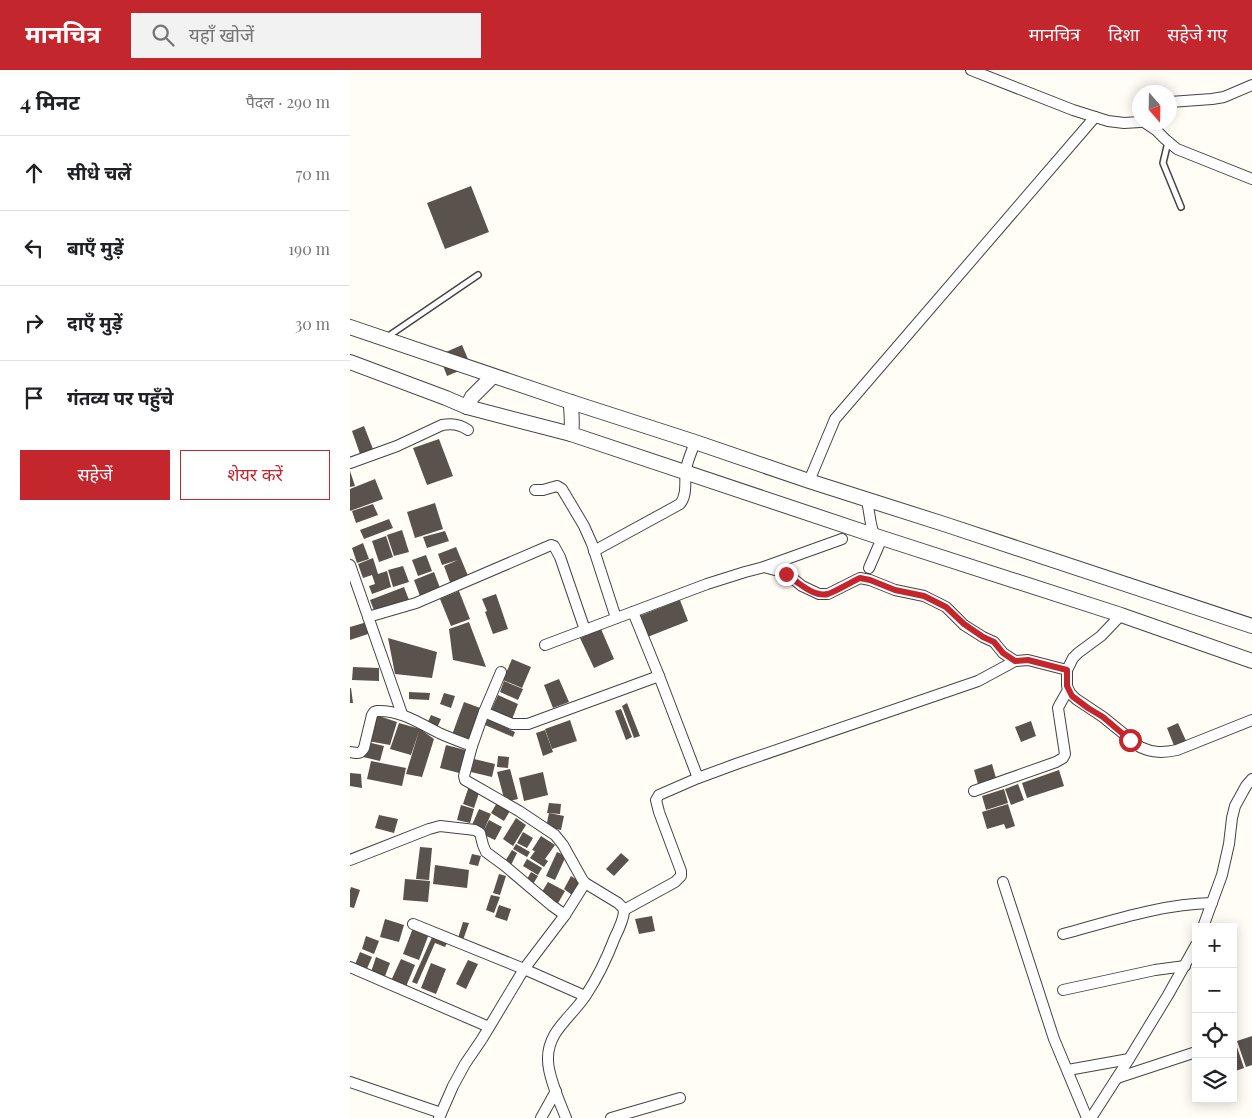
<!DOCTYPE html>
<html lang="hi">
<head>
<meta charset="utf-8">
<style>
	body { margin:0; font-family:"Playfair Display","Noto Sans Devanagari",serif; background:#f2f2f2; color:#202124 }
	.controls { position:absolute; right:15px; bottom:15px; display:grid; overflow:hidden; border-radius:0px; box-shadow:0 2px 12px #0003 }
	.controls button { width:45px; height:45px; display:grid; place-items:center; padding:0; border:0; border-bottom:1px solid #e0e0e0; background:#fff; color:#202124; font:25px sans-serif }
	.compass { position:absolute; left:782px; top:15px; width:45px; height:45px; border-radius:50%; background:#fff; box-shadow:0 2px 12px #0003; rotate:160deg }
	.stop { position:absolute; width:15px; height:15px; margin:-11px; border:4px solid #c4262e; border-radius:50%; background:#fff }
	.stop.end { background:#c4262e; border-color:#fff; box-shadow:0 1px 5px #0008 }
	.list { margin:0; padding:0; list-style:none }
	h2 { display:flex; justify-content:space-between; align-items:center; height:65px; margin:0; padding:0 20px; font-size:21px }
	h2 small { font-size:16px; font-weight:400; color:#757577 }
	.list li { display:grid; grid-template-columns:32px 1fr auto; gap:15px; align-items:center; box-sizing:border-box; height:75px; padding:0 20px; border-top:1px solid #e0e0e0 }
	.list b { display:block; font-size:19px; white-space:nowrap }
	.list em { font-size:16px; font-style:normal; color:#757577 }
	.actions { display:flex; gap:10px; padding:15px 20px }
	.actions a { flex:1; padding:11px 0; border:1px solid #c4262e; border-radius:0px; text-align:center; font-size:18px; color:#c4262e }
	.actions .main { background:#c4262e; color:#fff }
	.icon { flex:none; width:28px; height:28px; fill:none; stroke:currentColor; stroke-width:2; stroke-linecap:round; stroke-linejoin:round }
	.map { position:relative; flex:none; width:902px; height:1048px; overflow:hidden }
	header { display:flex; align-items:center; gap:30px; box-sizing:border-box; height:70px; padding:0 25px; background:#c4262e; color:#fff }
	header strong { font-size:24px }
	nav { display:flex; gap:28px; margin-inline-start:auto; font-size:18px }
	.search { width:350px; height:45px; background:#f2f2f2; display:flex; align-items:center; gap:12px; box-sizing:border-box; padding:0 18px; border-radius:0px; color:#757577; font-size:19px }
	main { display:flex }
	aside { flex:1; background:#fff }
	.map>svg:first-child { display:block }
	.building { fill:#5a524d }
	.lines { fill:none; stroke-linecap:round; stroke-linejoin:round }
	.service-casing { stroke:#444; stroke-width:8 }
	.minor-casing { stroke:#444; stroke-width:12 }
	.tertiary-casing { stroke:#444; stroke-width:16 }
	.service { stroke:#fff; stroke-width:5 }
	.minor { stroke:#fff; stroke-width:10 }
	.tertiary { stroke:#fff; stroke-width:14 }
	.route { stroke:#c4262e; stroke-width:6 }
</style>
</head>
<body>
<header>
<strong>मानचित्र</strong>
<div class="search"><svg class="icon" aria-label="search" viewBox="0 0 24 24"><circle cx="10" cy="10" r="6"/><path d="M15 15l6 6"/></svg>यहाँ खोजें</div>
<nav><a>मानचित्र</a><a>दिशा</a><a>सहेजे गए</a></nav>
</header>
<main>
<aside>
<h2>4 मिनट<small>पैदल · 290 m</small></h2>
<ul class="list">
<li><svg class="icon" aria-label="ahead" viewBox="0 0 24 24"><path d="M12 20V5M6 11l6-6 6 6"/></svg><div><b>सीधे चलें</b></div><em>70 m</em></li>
<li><svg class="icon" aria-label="left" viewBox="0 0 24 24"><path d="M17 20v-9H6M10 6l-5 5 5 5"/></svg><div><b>बाएँ मुड़ें</b></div><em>190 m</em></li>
<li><svg class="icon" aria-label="right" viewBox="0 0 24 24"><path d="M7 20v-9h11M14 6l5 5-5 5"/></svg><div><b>दाएँ मुड़ें</b></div><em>30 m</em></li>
<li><svg class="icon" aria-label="arrive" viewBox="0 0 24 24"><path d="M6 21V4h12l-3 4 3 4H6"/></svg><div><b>गंतव्य पर पहुँचे</b></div></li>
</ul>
<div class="actions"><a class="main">सहेजें</a><a>शेयर करें</a></div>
</aside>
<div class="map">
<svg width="902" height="1048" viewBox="0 0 902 1048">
	<rect width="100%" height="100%" fill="#fffdf5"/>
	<g class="building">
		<polygon points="121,116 139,162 95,179 77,133"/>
		<polygon points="112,275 121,296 97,306 89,285"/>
		<polygon points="14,356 23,379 10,384 2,361"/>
		<polygon points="89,369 103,406 77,415 63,378"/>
		<polygon points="0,401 5,416 0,417"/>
		<polygon points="25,409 33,429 0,441 0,419"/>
		<polygon points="85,433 93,459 65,468 57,442"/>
		<polygon points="23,434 28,445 6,453 2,441"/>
		<polygon points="39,449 43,458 14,469 10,460"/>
		<polygon points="52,460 59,482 44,486 37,465"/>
		<polygon points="95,461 99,471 77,478 73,467"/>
		<polygon points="36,466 43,487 29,492 22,471"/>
		<polygon points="13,473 19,489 7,493 2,478"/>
		<polygon points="106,477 119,508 101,515 94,496 108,490 92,495 88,484"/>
		<polygon points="76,485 82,501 68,506 62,490"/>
		<polygon points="23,488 28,504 37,501 41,517 22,524 19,516 25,514 22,505 13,508 8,494"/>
		<polygon points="53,496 59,512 43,517 38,500"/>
		<polygon points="84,502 90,518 70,526 64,510"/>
		<polygon points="54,517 59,530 25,543 20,530"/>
		<polygon points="109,521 120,549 101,556 90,529"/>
		<polygon points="146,524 158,559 143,564 135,542 137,541 132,529"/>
		<polygon points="330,530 338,551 295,568 287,547"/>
		<polygon points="17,552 21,563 0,570 0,557"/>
		<polygon points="119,552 136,597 103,590 99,559"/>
		<polygon points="251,559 264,589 244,598 230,568"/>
		<polygon points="38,568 87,582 82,608 45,604"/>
		<polygon points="162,589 181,597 172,618 153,610"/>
		<polygon points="3,597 29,598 29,611 2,610"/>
		<polygon points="209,609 219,632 203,638 194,615"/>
		<polygon points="154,611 173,619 168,630 150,622"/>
		<polygon points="0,618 1,618 3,633 0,633"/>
		<polygon points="59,622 80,623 79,630 59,629"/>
		<polygon points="94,623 105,626 101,638 90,634"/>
		<polygon points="148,625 168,634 161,652 140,643"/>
		<polygon points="114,632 133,639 121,672 102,665"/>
		<polygon points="277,633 290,666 284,668 272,636"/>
		<polygon points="271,639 282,667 276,670 265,641"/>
		<polygon points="26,645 47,652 40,675 18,671"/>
		<polygon points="81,645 91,649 87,658 77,654"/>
		<polygon points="138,649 165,662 163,667 135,655"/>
		<polygon points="220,650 227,671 202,679 195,659"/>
		<polygon points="681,651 686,666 671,672 665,657"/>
		<polygon points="49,653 70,659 84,669 72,707 56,704 69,661 61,685 40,679"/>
		<polygon points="828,653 837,673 825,678 817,658"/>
		<polygon points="195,660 203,682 193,686 186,663"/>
		<polygon points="17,672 34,676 30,691 13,687"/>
		<polygon points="96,675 119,681 113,704 90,698"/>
		<polygon points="148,686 159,687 158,698 147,697"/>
		<polygon points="124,689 145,694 142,707 121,702"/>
		<polygon points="21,691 56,698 52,716 17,709"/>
		<polygon points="642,694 646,708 628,714 624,700"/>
		<polygon points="160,699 168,729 155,732 147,702"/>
		<polygon points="709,700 714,716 677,728 672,713"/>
		<polygon points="193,702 198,725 174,731 169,708"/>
		<polygon points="0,703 11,704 12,718 0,716"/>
		<polygon points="668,714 674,730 661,735 655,719"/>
		<polygon points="119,716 130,720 124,738 113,734"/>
		<polygon points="654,719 658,733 636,740 632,726"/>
		<polygon points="148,731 161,739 154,751 141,743"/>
		<polygon points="199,733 211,734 210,744 197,743"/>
		<polygon points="658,734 665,756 656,759 654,754 637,759 632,742"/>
		<polygon points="111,735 124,739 120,753 107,750"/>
		<polygon points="129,739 141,744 134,760 122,755"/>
		<polygon points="199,743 214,746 211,760 196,757"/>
		<polygon points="29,745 48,749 44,763 25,758"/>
		<polygon points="166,748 176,755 163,776 153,769"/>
		<polygon points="139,750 152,757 145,770 132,764"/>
		<polygon points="173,762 183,768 177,778 167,773"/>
		<polygon points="191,766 205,775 195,789 198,791 194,797 180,788 185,781 182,780"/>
		<polygon points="166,774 180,782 177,787 163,779"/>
		<polygon points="70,777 82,778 79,810 66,809"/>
		<polygon points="162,780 167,783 160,797 154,793"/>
		<polygon points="207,782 216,786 205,810 196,806"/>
		<polygon points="271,783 279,790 264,806 256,799"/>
		<polygon points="122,784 131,786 128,796 119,794"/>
		<polygon points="177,789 192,798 188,805 173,796"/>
		<polygon points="85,795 119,800 117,818 83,814"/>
		<polygon points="181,802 188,806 183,814 176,811"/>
		<polygon points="149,804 156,806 150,825 143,823"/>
		<polygon points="221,806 233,814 226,828 214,819"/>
		<polygon points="55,809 80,811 78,832 53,830"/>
		<polygon points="198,812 215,821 207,835 190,825"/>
		<polygon points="1,817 10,820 4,838 0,837 0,820"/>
		<polygon points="141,825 150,827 144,843 136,840"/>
		<polygon points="149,835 161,839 157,851 145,847"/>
		<polygon points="302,846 305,861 289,864 285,849"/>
		<polygon points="35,849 54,855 49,872 30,867"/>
		<polygon points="113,852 119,853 113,870 108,868"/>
		<polygon points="63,858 79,864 69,890 53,884"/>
		<polygon points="83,865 98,871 95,877 85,873 67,914 62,912"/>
		<polygon points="16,866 29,871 24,884 12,879"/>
		<polygon points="10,882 22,887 16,901 4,897"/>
		<polygon points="26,887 40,893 34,909 20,905"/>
		<polygon points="51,889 65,895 55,919 40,913"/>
		<polygon points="118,890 128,894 116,919 106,914"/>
		<polygon points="81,893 96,899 86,924 71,918"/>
		<polygon points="902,966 902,995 896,997 887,971"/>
		<polygon points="886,974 894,998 883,1002 883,975"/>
	</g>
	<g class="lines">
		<defs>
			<g id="service">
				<polyline points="818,72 813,93 831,137"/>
				<polyline points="37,267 128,205"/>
			</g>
			<g id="minor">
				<polyline points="621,0 723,40 758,51 774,53 790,52"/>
				<polyline points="820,32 862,29 874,27 902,15"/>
				<polyline points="794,52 806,60 815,69 827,79 902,109"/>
				<path d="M0,393L47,376L92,355C102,353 110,354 118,360"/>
				<polyline points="459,411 485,349 745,47"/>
				<polyline points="185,420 193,420 207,416 212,419 234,456 242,474 266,548"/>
				<polyline points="517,430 521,454 524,466"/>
				<path d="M244,481L330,434C338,424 334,410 336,399C338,389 342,381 345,372"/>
				<polyline points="0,495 52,644"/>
				<polyline points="414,497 436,503 452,516 469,524 478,524 510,508 520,510 545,520 574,526 596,537 614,555 633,567 644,572 653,583 665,591"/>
				<polyline points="519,498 532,468"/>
				<polyline points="283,542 309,606 348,708"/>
				<path d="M771,545L751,566L728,583L723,588L717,600V616L720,623L726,629L753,647L790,677C803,683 813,683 827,680L902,650"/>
				<polyline points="18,547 66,533 201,475 204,476 210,487 235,560"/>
				<polyline points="195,575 357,514 395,502 414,497 492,469"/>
				<path d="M151,602L134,642L122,676L114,706L115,710L169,741L205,765L213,775L232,809L235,813L268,833L273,838L274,842C273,851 269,859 265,867C257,888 248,907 236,925C222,947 197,961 198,990C198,1006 210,1033 216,1048"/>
				<polyline points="134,642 162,654 178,654 309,606"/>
				<path d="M0,682C7,683 10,685 14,678L22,645L24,642L27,641C50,640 69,653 89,663C100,668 111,672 122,676"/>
				<polyline points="624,721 706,692 713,688 715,684 708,638 710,634 718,620"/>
				<polyline points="0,790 79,759 90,756 125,760 130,763 133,775 136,782 155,796 201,835 215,845"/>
				<polyline points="653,812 704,969 737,1048"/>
				<polyline points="274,840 325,812 331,806 331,801 309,742 306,730 309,725 348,708 386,694 628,611 665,591 678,590 717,600"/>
				<polyline points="63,854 174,899 235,926"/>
				<polyline points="853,857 872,805 879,774 882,748 885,736 896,716 902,709"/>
				<path d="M713,864C761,851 811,834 862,833"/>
				<polyline points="0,897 139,957"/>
				<polyline points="713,920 805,900 835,896"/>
				<polyline points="718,1000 779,989"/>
				<polyline points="767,1008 846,982"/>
				<polyline points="0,1012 91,1043"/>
				<polyline points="89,1048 103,1016 115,994 132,969 174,899 215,845 235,813"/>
				<polyline points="191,1048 206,1021"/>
				<polyline points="261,1048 330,1028"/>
				<polyline points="741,1048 779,989 818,925 846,875"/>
			</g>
			<g id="tertiary">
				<polyline points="0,257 221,332 345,372 459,411 597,455 902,556"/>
				<polyline points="0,292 96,328 117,337 221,364"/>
				<path d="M221,332C221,343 223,354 221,364L532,468L771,545L902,591"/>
				<polyline points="117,337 122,327 143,306"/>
			</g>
		</defs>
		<use href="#service" class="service-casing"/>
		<use href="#minor" class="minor-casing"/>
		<use href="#tertiary" class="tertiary-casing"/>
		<use href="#service" class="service"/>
		<use href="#minor" class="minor"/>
		<use href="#tertiary" class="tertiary"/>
	</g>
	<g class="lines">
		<path class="route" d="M436,504C446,511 464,528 478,524C487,521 501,512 510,508L520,510L545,520L574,526L596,537L614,554L633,567L644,572L653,583L665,591L678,590L717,600V616L722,626L738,638L753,647L780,670"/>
	</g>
</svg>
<div class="controls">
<button>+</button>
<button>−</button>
<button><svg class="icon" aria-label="locate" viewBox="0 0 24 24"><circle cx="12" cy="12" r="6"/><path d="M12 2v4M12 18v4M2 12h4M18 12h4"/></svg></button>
<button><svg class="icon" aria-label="layers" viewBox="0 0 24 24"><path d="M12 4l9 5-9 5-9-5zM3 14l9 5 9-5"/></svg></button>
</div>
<svg class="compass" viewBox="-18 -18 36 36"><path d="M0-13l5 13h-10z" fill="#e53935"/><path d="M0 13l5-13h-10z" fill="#757577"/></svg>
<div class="stop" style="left:780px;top:670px"></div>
<div class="stop end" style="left:436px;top:504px"></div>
</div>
</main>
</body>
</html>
